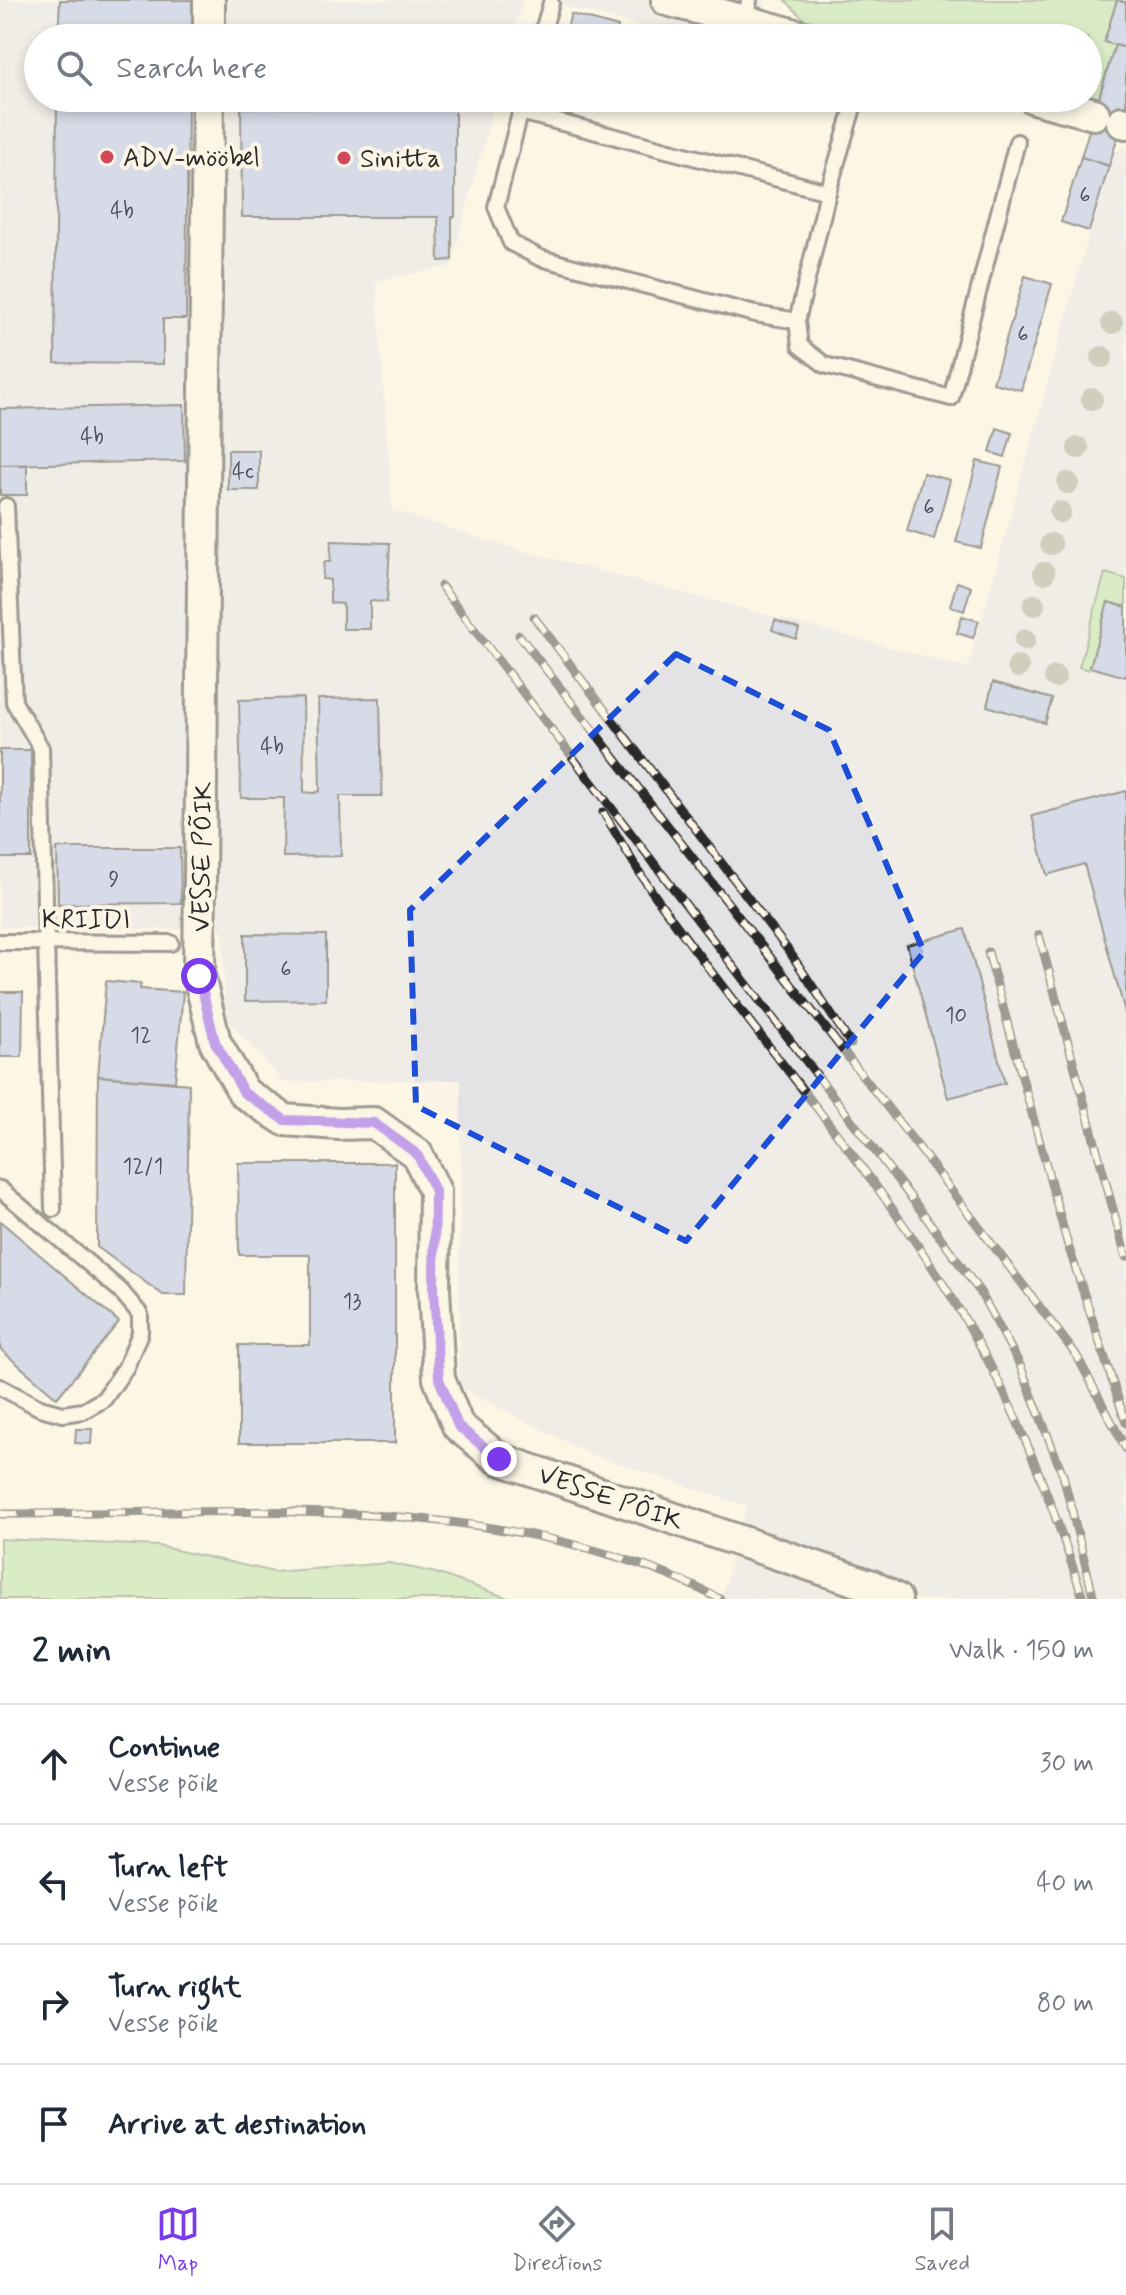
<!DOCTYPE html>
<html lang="en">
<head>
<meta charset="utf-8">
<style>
	body { margin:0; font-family:Mynerve,sans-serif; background:#f2f2f3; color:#1f2937 }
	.stop { position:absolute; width:24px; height:24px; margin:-18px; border:6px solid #7c3aed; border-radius:50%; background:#fff }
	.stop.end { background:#7c3aed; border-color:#fff; box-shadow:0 2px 8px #0008 }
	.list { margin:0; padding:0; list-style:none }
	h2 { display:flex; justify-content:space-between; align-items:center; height:104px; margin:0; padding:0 32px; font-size:34px }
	h2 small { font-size:26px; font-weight:400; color:#747a83 }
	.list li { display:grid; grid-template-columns:52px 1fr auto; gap:24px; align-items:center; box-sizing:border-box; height:120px; padding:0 32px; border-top:2px solid #e0e1e3 }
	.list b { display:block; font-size:30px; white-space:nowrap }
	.list p { margin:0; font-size:26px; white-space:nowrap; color:#747a83 }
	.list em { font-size:26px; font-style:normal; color:#747a83 }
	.icon { flex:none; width:44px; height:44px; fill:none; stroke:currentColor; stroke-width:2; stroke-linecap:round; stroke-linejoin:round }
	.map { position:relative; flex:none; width:1126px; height:1599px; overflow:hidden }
	.search { position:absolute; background:#fff; box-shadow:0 4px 12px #0003; left:24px; right:24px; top:24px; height:88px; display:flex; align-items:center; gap:20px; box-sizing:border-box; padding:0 28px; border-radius:44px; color:#747a83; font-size:30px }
	.sheet { height:584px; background:#fff }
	nav { display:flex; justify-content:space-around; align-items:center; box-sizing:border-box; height:112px; border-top:2px solid #e0e1e3; background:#fff; font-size:22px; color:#747a83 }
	nav a { display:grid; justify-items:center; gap:4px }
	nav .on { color:#7c3aed }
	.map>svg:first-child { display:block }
	.built { fill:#e3e3e6 }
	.green { fill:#afdf9f; stroke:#6d8565; stroke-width:2 }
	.building { fill:#a8bae9; stroke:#2b2b2b; stroke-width:2 }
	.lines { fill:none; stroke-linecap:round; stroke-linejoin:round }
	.lane-casing { stroke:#2b2b2b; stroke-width:20 }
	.street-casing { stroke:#2b2b2b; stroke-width:36 }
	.lane { stroke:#fcf5e5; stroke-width:14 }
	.street { stroke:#fcf5e5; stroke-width:30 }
	.rail-casing { stroke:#2b2b2b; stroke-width:9 }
	.rail { stroke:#fcf5e5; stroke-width:6; stroke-dasharray:18; stroke-linecap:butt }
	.tree { fill:#9b9f8f }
	.route { stroke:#7c3aed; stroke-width:10 }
	.marked { fill:none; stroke:#1d4ed8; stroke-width:6; stroke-dasharray:16 10; stroke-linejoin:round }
	.poi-dot { fill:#d1495b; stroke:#fcf5e5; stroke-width:3 }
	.labels { text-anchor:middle; stroke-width:8; stroke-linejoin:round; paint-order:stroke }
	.number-label { font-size:22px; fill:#4a4f5a }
	.poi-label { font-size:26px; fill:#2b2b2b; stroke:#fcf5e5; text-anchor:start }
	.street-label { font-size:26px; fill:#2b2b2b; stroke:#fcf5e5 }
</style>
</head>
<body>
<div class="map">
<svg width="1126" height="1599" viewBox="0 0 1126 1599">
	<rect width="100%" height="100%" fill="#fcf5e5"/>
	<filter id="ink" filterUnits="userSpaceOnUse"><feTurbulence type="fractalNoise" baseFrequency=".0125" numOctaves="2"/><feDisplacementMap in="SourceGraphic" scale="16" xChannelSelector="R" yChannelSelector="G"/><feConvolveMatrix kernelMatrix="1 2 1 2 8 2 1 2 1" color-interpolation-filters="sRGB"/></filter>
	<g filter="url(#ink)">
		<g class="built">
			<polygon points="0,0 523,0 512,38 38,38 38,98 496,98 451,266 376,281 392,510 505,546 968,668 1112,152 1126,148 1126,1599 721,1599 747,1506 590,1454 459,1387 461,1080 283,1082 225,1017 223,930 0,927"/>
			<polygon points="542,0 765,0 759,38 684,38"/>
		</g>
		<g class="green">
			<polygon points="785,0 1117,0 1105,41 1115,45 1097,103 1088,98 1088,38 866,38 804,19"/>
			<polygon points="1105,573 1126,579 1126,607 1108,602 1089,670 1079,667"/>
			<polygon points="0,1539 158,1546 274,1572 389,1563 436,1573 511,1599 0,1599"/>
		</g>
		<g class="building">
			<polygon points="60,0 193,0 193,38 58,38"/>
			<polygon points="1117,0 1126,2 1126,48 1104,42"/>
			<polygon points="571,14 618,27 615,38 564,38"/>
			<polygon points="1115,45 1126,48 1126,109 1109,166 1081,157"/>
			<polygon points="57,98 188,98 186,319 163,319 163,364 55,363"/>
			<polygon points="241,108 455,108 455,217 452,217 452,260 439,261 438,217 242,217"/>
			<polygon points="1081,157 1109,166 1089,231 1061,222"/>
			<polygon points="1025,276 1052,284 1021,390 993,383"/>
			<polygon points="184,405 185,461 0,465 0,409"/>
			<polygon points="997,428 1012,433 1005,457 990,452"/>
			<rect x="228" y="450" width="31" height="40"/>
			<polygon points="977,461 1002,467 981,548 956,542"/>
			<rect x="0" y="465" width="27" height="30"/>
			<polygon points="923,473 950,480 934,539 907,531"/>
			<polygon points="331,541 390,543 387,602 370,601 370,629 343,629 343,604 330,603 330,580 322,579 324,562 330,562"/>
			<polygon points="957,582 971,587 964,611 950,606"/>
			<polygon points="1108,602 1126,607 1126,677 1090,667"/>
			<polygon points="962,616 979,621 973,638 957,633"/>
			<polygon points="775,620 799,629 796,639 772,630"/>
			<polygon points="993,682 1052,699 1045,723 987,706"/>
			<polygon points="303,698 304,792 314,793 320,791 318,699 380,698 382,796 340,796 341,856 283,857 284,798 241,798 239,700"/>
			<rect x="0" y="750" width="31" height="108"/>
			<polygon points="1126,791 1126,1016 1084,864 1047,875 1032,816"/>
			<polygon points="57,848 180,848 181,903 58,904"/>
			<polygon points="965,929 1005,1083 948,1098 907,945"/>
			<polygon points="245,934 326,935 326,1000 245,1001"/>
			<polygon points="106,981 141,984 140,989 183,992 175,1082 98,1076"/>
			<polygon points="0,992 23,992 22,1057 0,1057"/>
			<polygon points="98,1076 189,1084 186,1295 163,1295 97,1247"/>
			<polygon points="238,1163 395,1163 395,1443 239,1443 239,1345 310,1345 310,1255 239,1255"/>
			<polygon points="0,1221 119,1322 57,1398 0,1349"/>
			<polygon points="76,1429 92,1429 91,1444 75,1443"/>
		</g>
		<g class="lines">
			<defs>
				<g id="lane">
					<polyline points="746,21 749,0"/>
					<polyline points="541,38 551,3"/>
					<polyline points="524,98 496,207 511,243 540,258 755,314 797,321"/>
					<polyline points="856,98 828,192 797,321 800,346 825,365 951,398 1017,142"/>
					<polyline points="520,112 828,192"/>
					<polyline points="6,506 14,702 41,748 53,1209"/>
					<polyline points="0,942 171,943"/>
					<polyline points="0,1189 120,1290 140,1314 140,1333 126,1367 104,1399 83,1411 63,1414 40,1408 0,1387"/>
				</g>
				<g id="street">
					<polyline points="667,0 807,38"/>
					<polyline points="209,38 209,0"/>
					<polyline points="208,98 199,976 215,1042 244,1093 285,1120 338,1124 374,1123 417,1154 435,1191 434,1289 439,1379 458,1426 499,1459 872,1586 896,1599"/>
					<polyline points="1034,98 1094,114"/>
					<polyline points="1122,122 1126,123"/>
				</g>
			</defs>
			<use href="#lane" class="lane-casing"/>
			<use href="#street" class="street-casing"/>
			<use href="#lane" class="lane"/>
			<use href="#street" class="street"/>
			<defs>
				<g id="rail">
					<polyline points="441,586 922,1212 980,1292 1020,1365 1063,1475 1094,1599"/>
					<polyline points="534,617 791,954 851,1044"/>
					<polyline points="519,635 919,1148 1077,1356 1126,1449"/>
					<path d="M603,812C619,838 634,865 651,890C749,1029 864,1156 954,1301C1011,1393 1049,1493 1082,1595"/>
					<polyline points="1039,935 1126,1257"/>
					<polyline points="988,952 1067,1242 1126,1423"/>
					<path d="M0,1514C234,1514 507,1488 720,1599"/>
				</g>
			</defs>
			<use href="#rail" class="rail-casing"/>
			<use href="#rail" class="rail"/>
		</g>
		<g class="tree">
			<circle cx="1112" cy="323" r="11"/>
			<circle cx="1102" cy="357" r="11"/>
			<circle cx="1092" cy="399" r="11"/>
			<circle cx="1078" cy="448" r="11"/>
			<circle cx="1068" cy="483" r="11"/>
			<circle cx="1060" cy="512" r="11"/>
			<circle cx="1051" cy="544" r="11"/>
			<circle cx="1044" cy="573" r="11"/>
			<circle cx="1034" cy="605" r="11"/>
			<circle cx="1025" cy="640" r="11"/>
			<circle cx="1018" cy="667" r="11"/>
			<circle cx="1055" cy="677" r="11"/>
		</g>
	</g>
	<g class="lines" filter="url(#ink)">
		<polyline class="route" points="199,976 215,1042 244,1093 285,1120 374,1123 417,1154 435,1191 434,1289 439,1379 458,1426 499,1459"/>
	</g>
	<path d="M0 0H1126V1599H0ZM676,654L829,730L924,952L686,1241L416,1106L410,910Z" fill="#fcf5e5" fill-opacity=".55" fill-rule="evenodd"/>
	<path class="marked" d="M676,654L829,730L924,952L686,1241L416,1106L410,910Z"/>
	<g class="poi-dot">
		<circle cx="107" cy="157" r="8"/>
		<circle cx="344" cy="158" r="8"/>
	</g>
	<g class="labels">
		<g class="number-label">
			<text x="1085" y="202">6</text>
			<text x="122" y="217">4b</text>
			<text x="1023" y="341">6</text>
			<text x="92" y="443">4b</text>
			<text x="243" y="478">4c</text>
			<text x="929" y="514">6</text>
			<text x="272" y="753">4b</text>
			<text x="114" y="886">9</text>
			<text x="286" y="976">6</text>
			<text x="956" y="1022">10</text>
			<text x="141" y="1042">12</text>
			<text x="143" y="1173">12/1</text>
			<text x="352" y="1308">13</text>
		</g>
		<g class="poi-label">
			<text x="123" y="166">ADV-mööbel</text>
			<text x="360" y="167">Sinitta</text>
		</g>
		<g class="street-label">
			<text transform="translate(201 857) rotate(-89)" y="9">VESSE PÕIK</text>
			<text x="86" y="928">KRIIDI</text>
			<text transform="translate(611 1497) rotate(19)" y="9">VESSE PÕIK</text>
		</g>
	</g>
</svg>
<div class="stop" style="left:199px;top:976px"></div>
<div class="stop end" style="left:499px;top:1459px"></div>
<div class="search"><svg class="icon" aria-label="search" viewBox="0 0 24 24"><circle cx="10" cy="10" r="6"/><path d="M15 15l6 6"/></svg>Search here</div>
</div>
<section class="sheet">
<h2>2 min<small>Walk · 150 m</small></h2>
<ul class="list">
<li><svg class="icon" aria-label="ahead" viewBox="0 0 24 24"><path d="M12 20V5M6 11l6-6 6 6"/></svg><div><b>Continue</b><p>Vesse põik</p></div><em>30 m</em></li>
<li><svg class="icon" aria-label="left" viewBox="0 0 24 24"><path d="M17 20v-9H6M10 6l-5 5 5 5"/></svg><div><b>Turn left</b><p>Vesse põik</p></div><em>40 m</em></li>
<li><svg class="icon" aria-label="right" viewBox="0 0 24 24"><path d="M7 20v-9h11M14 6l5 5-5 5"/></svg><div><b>Turn right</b><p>Vesse põik</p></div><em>80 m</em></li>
<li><svg class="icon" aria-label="arrive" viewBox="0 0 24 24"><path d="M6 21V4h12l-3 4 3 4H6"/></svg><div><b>Arrive at destination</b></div></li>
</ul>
</section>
<nav>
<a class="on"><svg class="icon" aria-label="map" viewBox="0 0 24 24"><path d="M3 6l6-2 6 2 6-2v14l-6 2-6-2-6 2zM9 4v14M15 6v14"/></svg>Map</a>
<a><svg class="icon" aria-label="directions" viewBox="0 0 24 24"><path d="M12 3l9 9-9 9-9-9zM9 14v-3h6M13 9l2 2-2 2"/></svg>Directions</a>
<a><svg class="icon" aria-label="saved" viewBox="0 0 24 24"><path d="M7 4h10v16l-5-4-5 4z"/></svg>Saved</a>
</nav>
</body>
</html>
